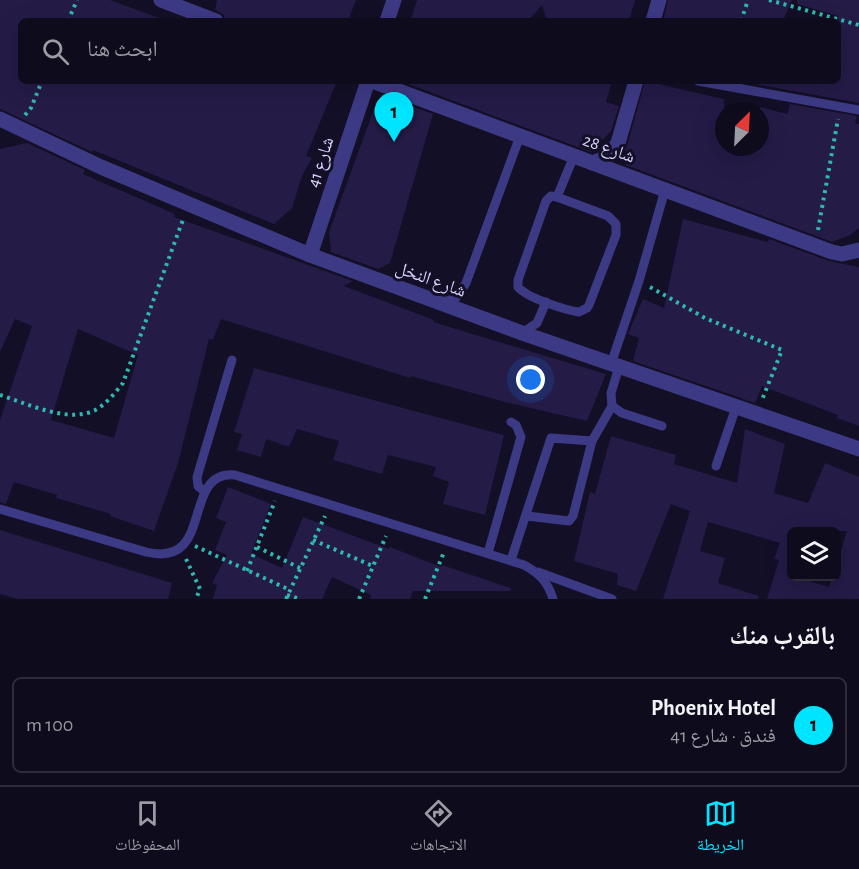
<!DOCTYPE html>
<html lang="ar">
<head>
<meta charset="utf-8">
<style>
	body { margin:0; font-family:"Alegreya Sans","Noto Naskh Arabic",sans-serif; background:#171425; color:#f1f3f6; direction:rtl }
	.controls { position:absolute; right:18px; bottom:18px; display:grid; overflow:hidden; border-radius:9px; box-shadow:0 6px 24px #0002 }
	.controls button { width:54px; height:54px; display:grid; place-items:center; padding:0; border:0; border-bottom:2px solid #2e2b3b; background:#0e0b1c; color:#f1f3f6; font:30px sans-serif }
	.compass { position:absolute; left:715px; top:102px; width:54px; height:54px; border-radius:50%; background:#0e0b1c; box-shadow:0 6px 24px #0002; rotate:24deg }
	.you { position:absolute; left:531px; top:380px; width:21px; height:21px; margin:-15px; border:4px solid #fff; border-radius:50%; background:#1a73e8; box-shadow:0 0 0 9px #1a73e833 }
	.badge { display:grid; place-items:center; width:39px; height:39px; border-radius:50%; background:#00e5ff; color:#111; font-size:20px; font-weight:700 }
	.pin { position:absolute; translate:-50% -50px; filter:drop-shadow(0 2px 3px #0008) }
	.pin::after { content:''; position:absolute; top:32px; width:21px; height:18px; background:inherit; clip-path:polygon(0 0,100% 0,50% 100%) }
	.list { margin:0; padding:0; list-style:none }
	h2 { display:flex; justify-content:space-between; align-items:center; height:78px; margin:0; padding:0 24px; font-size:26px }
	h2 small { font-size:20px; font-weight:400; color:#9b9ba3 }
	.list li { display:grid; grid-template-columns:39px 1fr auto; gap:18px; align-items:center; box-sizing:border-box; height:96px; margin:0 12px 12px; padding:0 12px; border:2px solid #2e2b3b; border-radius:9px }
	.list b { display:block; font-size:22px; white-space:nowrap }
	.list p { margin:0; font-size:20px; white-space:nowrap; color:#9b9ba3 }
	.list em { font-size:20px; font-style:normal; color:#9b9ba3 }
	.icon { flex:none; width:33px; height:33px; fill:none; stroke:currentColor; stroke-width:2; stroke-linecap:round; stroke-linejoin:round }
	.map { position:relative; flex:none; width:859px; height:599px; overflow:hidden; direction:ltr }
	.search { position:absolute; background:#0e0b1c; box-shadow:0 6px 24px #0002; left:18px; right:18px; top:18px; height:66px; display:flex; align-items:center; gap:15px; box-sizing:border-box; padding:0 21px; border-radius:9px; color:#9b9ba3; font-size:22px }
	.sheet { height:186px; background:#0e0b1c }
	nav { display:flex; justify-content:space-around; align-items:center; box-sizing:border-box; height:84px; border-top:2px solid #2e2b3b; background:#0e0b1c; font-size:16px; color:#9b9ba3 }
	nav a { display:grid; justify-items:center; gap:3px }
	nav .on { color:#00e5ff }
	.map>svg:first-child { display:block }
	.building { fill:#241b47; fill-rule:evenodd }
	.lines { fill:none; stroke-linecap:round; stroke-linejoin:round }
	.path { stroke:#2fb8b0; stroke-width:4; stroke-dasharray:3 4.5; stroke-linecap:butt }
	.lane { stroke:#3d3a85; stroke-width:9 }
	.street { stroke:#3d3a85; stroke-width:15 }
	.labels { text-anchor:middle; stroke-width:6; stroke-linejoin:round; paint-order:stroke }
	.street-label { font-size:18px; fill:#d9d4ff; stroke:#130f26 }
</style>
</head>
<body>
<div class="map">
<svg width="859" height="599" viewBox="0 0 859 599">
	<rect width="100%" height="100%" fill="#130f26"/>
	<g class="building">
		<polygon points="0,0 110,0 162,19 162,21 21,21 21,81 337,81 306,156 312,158 302,176 292,208 274,224 93,150 92,152 0,109"/>
		<polygon points="217,0 356,0 348,21 226,21 223,14 215,10"/>
		<polygon points="417,0 635,0 629,21 547,21 542,5 528,21 410,21"/>
		<polygon points="668,0 792,0 783,21 663,21"/>
		<polygon points="797,0 859,0 859,103 750,83 750,81 838,81 838,16 797,4"/>
		<polygon points="400,81 612,81 606,102 619,106 611,131 591,152"/>
		<polygon points="645,81 724,99 724,147 760,147 760,107 787,114 790,104 857,116 855,124 859,124 859,228 850,235 832,242 626,165 623,153 627,146"/>
		<polygon points="377,101 410,112 406,104 433,114 390,263 378,269 331,252 329,232"/>
		<path d="M27,143L85,170L83,174L175,214L174,217L353,281L344,286L434,320L433,322L606,374L587,421L505,402L411,376L410,378L221,319L213,340L209,339L178,463L154,531L110,516L111,514L56,498L57,495L14,482L6,504L0,502V420L32,326L15,319L0,352V149ZM78,329L138,355L114,438L51,420Z"/>
		<polygon points="683,219 768,242 769,239 829,261 859,267 859,426 837,418 838,415 762,386 755,403 633,361 639,338 628,334 643,299 664,308"/>
		<polygon points="254,368 504,435 485,515 443,504 449,482 433,476 436,467 388,455 382,474 333,460 339,441 297,429 289,447 266,439 261,457 237,450 242,434 234,432"/>
		<path d="M745,429L785,444L774,493L808,503L825,463L859,477V599H767L779,560L774,559L780,543L708,522L700,551L725,558L718,583L759,596L758,599H663L690,511L671,504L636,591L617,585L618,574L574,561L590,492L595,494L611,436L676,455L674,464L737,483ZM792,531H847L837,564V576H832L829,587L792,576Z"/>
		<polygon points="228,487 271,504 251,554 282,568 303,517 389,549 390,547 441,567 442,565 511,588 510,591 413,591 410,599 370,599 371,595 332,577 322,599 213,599 217,585 212,583 227,555 215,550 226,522 216,518"/>
		<polygon points="0,530 172,583 168,599 18,599 0,594"/>
	</g>
	<g class="lines">
		<g class="path">
			<polyline points="769,0 859,25"/>
			<polyline points="68,21 77,0"/>
			<polyline points="741,21 748,0"/>
			<polyline points="25,115 31,108 42,81"/>
			<polyline points="818,230 838,119"/>
			<polyline points="650,287 705,318 782,350 762,400"/>
			<path d="M0,395C25,403 61,420 87,413C102,410 114,394 123,383L184,217"/>
			<polyline points="313,540 373,566"/>
			<polyline points="195,546 290,590"/>
			<polyline points="257,547 300,568"/>
			<polyline points="186,559 200,589 196,599"/>
			<polyline points="247,571 275,501"/>
			<polyline points="287,595 300,599"/>
			<polyline points="286,599 325,516"/>
			<polyline points="359,599 386,536"/>
			<polyline points="425,599 444,552"/>
		</g>
		<g class="lane">
			<polyline points="698,81 859,110"/>
			<path d="M551,196L557,197L608,216L616,224V235L589,305L587,308L579,312C565,310 527,298 518,287V280L546,201Z"/>
			<polyline points="557,197 574,156"/>
			<polyline points="441,303 456,298 466,283 520,136"/>
			<polyline points="522,333 537,323 546,302"/>
			<polyline points="611,364 639,281 665,190"/>
			<polyline points="619,367 611,393 612,406 622,413 662,426"/>
			<polyline points="716,466 736,407"/>
			<polyline points="205,492 198,486 197,477 232,360"/>
			<path d="M0,509L146,552C216,569 180,470 235,475L524,565C539,573 548,582 553,599"/>
			<polyline points="527,516 569,521 573,516 592,441"/>
			<polyline points="488,553 521,437 516,425 511,422"/>
			<polyline points="511,560 551,438 592,441 612,406"/>
			<polyline points="538,572 612,599"/>
		</g>
		<g class="street">
			<polyline points="161,0 216,21"/>
			<polyline points="387,21 394,0"/>
			<polyline points="653,21 659,0"/>
			<polyline points="372,81 832,252 842,254 859,250"/>
			<polyline points="0,119 101,167 310,255 522,333 859,449"/>
			<polyline points="592,163 608,157 618,143 636,81"/>
			<polyline points="310,255 368,81"/>
		</g>
	</g>
	<g class="labels">
		<g class="street-label">
			<text transform="translate(609 148) rotate(20)" y="6">شارع 28</text>
			<text transform="translate(320 162) rotate(-72)" y="6">شارع 41</text>
			<text transform="translate(431 279) rotate(20)" y="6">شارع النخل</text>
		</g>
	</g>
</svg>
<div class="controls">
<button><svg class="icon" aria-label="layers" viewBox="0 0 24 24"><path d="M12 4l9 5-9 5-9-5zM3 14l9 5 9-5"/></svg></button>
</div>
<svg class="compass" viewBox="-18 -18 36 36"><path d="M0-13l5 13h-10z" fill="#e53935"/><path d="M0 13l5-13h-10z" fill="#9b9ba3"/></svg>
<div class="you"></div>
<div class="pin badge" style="left:394px;top:142px">1</div>
<div class="search"><svg class="icon" aria-label="search" viewBox="0 0 24 24"><circle cx="10" cy="10" r="6"/><path d="M15 15l6 6"/></svg>ابحث هنا</div>
</div>
<section class="sheet">
<h2>بالقرب منك<small></small></h2>
<ul class="list">
<li><span class="badge">1</span><div><b>Phoenix Hotel</b><p>فندق · شارع 41</p></div><em>100 m</em></li>
</ul>
</section>
<nav>
<a class="on"><svg class="icon" aria-label="map" viewBox="0 0 24 24"><path d="M3 6l6-2 6 2 6-2v14l-6 2-6-2-6 2zM9 4v14M15 6v14"/></svg>الخريطة</a>
<a><svg class="icon" aria-label="directions" viewBox="0 0 24 24"><path d="M12 3l9 9-9 9-9-9zM9 14v-3h6M13 9l2 2-2 2"/></svg>الاتجاهات</a>
<a><svg class="icon" aria-label="saved" viewBox="0 0 24 24"><path d="M7 4h10v16l-5-4-5 4z"/></svg>المحفوظات</a>
</nav>
</body>
</html>
